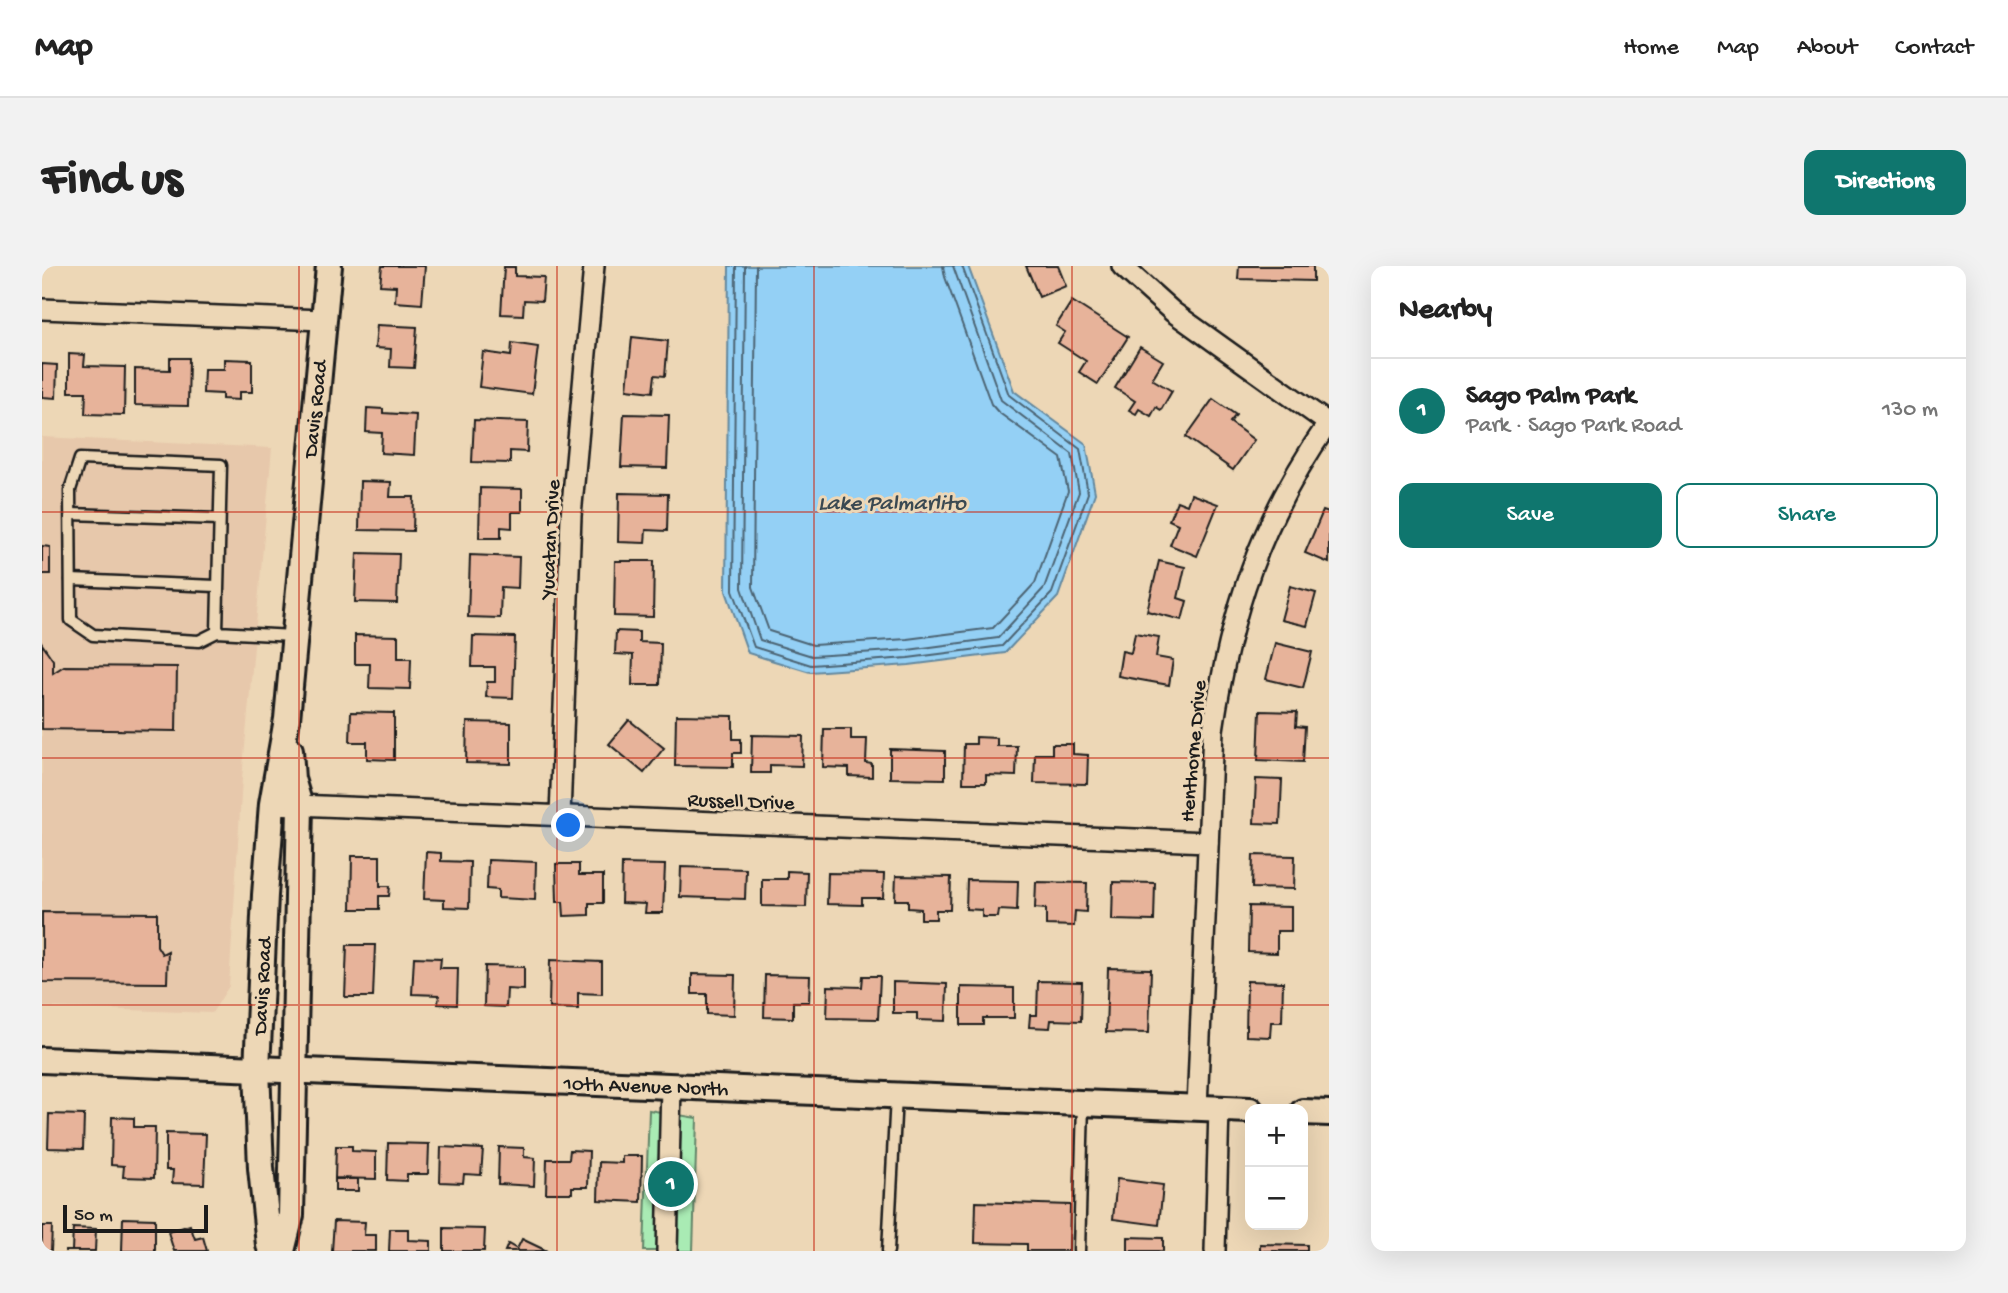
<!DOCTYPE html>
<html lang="en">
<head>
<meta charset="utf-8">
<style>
	body { margin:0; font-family:"Gochi Hand",sans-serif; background:#f2f2f2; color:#222 }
	.controls { position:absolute; right:21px; bottom:21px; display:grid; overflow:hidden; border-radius:14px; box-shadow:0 7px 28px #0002 }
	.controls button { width:63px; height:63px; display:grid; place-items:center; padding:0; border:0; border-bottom:2px solid #e0e0e0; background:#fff; color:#222; font:35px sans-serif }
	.scale { position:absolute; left:21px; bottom:18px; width:145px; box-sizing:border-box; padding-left:7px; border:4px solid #1c1c1c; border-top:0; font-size:19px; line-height:24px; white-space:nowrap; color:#1c1c1c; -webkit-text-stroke:5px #edd7b6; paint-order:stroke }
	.you { position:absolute; left:527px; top:560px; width:24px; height:24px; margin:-18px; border:5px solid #fff; border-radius:50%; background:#1a73e8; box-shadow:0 0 0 10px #1a73e833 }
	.badge { display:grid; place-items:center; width:46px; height:46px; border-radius:50%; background:#0f766e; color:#fff; font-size:23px; font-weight:700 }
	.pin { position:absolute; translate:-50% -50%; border:4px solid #fff; box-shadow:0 2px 7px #0006 }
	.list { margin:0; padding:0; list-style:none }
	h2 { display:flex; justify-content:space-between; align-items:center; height:91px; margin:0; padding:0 28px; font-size:30px }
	h2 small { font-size:23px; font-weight:400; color:#767676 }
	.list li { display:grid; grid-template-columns:46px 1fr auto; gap:21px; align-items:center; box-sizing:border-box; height:105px; padding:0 28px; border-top:2px solid #e0e0e0 }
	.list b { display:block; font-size:26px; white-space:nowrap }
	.list p { margin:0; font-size:23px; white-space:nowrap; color:#767676 }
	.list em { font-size:23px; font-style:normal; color:#767676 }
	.actions { display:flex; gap:14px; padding:21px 28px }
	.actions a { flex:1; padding:16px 0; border:2px solid #0f766e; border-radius:14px; text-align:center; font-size:24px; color:#0f766e }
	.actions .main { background:#0f766e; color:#fff }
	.map { position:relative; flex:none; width:1287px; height:985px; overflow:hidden; border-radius:14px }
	header { display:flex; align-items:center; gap:42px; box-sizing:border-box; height:98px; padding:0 35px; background:#fff; border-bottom:2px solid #e0e0e0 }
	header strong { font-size:33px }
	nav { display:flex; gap:38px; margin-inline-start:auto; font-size:24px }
	.intro { display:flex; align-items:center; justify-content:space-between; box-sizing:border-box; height:168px; padding:0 42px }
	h1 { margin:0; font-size:49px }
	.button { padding:18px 32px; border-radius:14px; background:#0f766e; color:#fff; font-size:24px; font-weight:700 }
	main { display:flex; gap:42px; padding:0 42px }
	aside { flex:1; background:#fff; border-radius:14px; box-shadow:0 7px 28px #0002 }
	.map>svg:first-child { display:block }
	.built { fill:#e7c8ab }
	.green { fill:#a9ebb4; stroke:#628468; stroke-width:2 }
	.water { fill:#94d0f5; stroke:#64889e; stroke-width:2 }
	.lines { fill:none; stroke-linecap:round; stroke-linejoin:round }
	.shore { stroke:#4c6473; stroke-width:2 }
	.building { fill:#e7b39a; stroke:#1c1c1c; stroke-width:2 }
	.service-casing { stroke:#1c1c1c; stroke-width:15 }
	.minor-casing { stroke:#1c1c1c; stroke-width:24 }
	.tertiary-casing { stroke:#1c1c1c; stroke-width:30 }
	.service { stroke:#edd7b6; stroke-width:10 }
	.minor { stroke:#edd7b6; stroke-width:19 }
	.tertiary { stroke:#edd7b6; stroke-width:24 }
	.grid { fill:none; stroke:#c8321e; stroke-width:2; stroke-opacity:0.55 }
	.labels { text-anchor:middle; stroke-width:6; stroke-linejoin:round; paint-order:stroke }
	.street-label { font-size:21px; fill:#1c1c1c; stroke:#edd7b6 }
	.water-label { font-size:23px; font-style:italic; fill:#3a4952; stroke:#edd7b6 }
</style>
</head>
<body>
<header>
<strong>Map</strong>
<nav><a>Home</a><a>Map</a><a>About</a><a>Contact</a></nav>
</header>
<div class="intro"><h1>Find us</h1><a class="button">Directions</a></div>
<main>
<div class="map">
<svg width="1287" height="985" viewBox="0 0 1287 985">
	<rect width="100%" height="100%" fill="#edd7b6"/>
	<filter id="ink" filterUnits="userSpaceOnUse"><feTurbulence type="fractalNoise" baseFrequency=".0143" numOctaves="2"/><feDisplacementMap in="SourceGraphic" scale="14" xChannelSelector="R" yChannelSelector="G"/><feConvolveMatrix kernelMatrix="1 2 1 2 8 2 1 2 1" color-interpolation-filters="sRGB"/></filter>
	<g filter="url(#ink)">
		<polygon class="built" points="0,171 230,182 200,513 187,720 170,747 0,741"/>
		<polygon class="green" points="607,844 655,852 651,985 602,985"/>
		<polygon class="water" points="687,0 926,0 972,125 1044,178 1053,227 1016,331 963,387 867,399 768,406 706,387 684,325"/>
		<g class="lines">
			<g class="shore">
				<polyline points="694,0 691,324 712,381 769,399 866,392 960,380 1010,327 1046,227 1038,183 967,129 920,0"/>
				<polyline points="703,0 700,322 718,374 770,390 866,384 956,372 1002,322 1037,226 1030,188 959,134 911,0"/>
				<polyline points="714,0 711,321 727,365 771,379 865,373 951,362 993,317 1026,225 1019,192 956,146 949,138 903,11 901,0"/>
			</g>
		</g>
		<g class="building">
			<polygon points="340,0 383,0 380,38 353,36 354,20 338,19"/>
			<polygon points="984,0 1016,0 1024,20 997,31"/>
			<polygon points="1197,0 1271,0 1271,15 1196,13"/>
			<polygon points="462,1 473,1 473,10 502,11 500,35 482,34 481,49 459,48"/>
			<polygon points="1030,35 1086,71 1056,118 1037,106 1044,95 1016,77 1023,66 1014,60"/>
			<polygon points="335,59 375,61 372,102 348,101 349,83 333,82"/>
			<polygon points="590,71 626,75 623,110 613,109 611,126 585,123"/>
			<polygon points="470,77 496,81 490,128 437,121 441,86 469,90"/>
			<polygon points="1098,81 1121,95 1110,113 1130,125 1119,144 1114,141 1109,150 1097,143 1094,148 1087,144 1093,135 1073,122"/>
			<polygon points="27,88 43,89 42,100 83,101 82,149 43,148 44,126 27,126"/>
			<polygon points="128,92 147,92 146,140 93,139 93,103 128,104"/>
			<polygon points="182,93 210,94 210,126 197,126 197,134 180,133 180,128 161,127 162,103 182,103"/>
			<polygon points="0,98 15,99 14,132 0,131"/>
			<polygon points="1171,133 1194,149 1188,156 1212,174 1191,204 1144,171"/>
			<polygon points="325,142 341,143 341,147 374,149 372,189 339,187 340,167 324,166"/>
			<polygon points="582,148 627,149 625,202 579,201"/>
			<polygon points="432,154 486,156 485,186 468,185 468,197 430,196"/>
			<polygon points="318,215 349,216 348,231 372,231 371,265 317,264"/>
			<polygon points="438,222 480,223 480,246 470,246 470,262 459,261 459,272 437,272"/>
			<polygon points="577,227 626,228 625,265 604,264 603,277 576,276"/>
			<polygon points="1149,228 1176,238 1155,290 1128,279 1136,258 1127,254 1135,235 1145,239"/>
			<polygon points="1281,245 1287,247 1287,297 1263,287"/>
			<polygon points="0,280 8,281 8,308 0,308"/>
			<polygon points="315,287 357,288 355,337 313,336"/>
			<polygon points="428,289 477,291 476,322 459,321 458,352 426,351"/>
			<polygon points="573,295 612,295 611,351 572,350"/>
			<polygon points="1117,295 1143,301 1136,332 1145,335 1140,354 1105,345"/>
			<polygon points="1248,320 1274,327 1265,360 1239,354"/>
			<polygon points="574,365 597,366 597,376 619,377 618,419 590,419 591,389 573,388"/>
			<polygon points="1093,367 1117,371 1114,391 1131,394 1127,419 1076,410 1080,385 1089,387"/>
			<polygon points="313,369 356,370 356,392 369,392 368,423 327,422 328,398 313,398"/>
			<polygon points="431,370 473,371 471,432 444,431 445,416 453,416 453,401 430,401"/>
			<polygon points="1233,377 1270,386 1261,422 1224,413"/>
			<polygon points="0,378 11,394 11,407 22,400 135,401 134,465 0,463"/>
			<polygon points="1218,445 1255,446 1254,460 1263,461 1261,496 1216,494"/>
			<polygon points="309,446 352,447 352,494 325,493 325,476 308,476"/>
			<polygon points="634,449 691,450 691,473 699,473 699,487 691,487 691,501 633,500"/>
			<polygon points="587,454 622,482 602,507 567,478"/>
			<polygon points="425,456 469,457 469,498 424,497"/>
			<polygon points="782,463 809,463 809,473 825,473 824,497 830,498 830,511 807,510 807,502 781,501"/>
			<polygon points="710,469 761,470 760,500 728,499 728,507 709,507"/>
			<polygon points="934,471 955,472 955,480 975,480 974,510 944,509 944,517 921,517 922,478 934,478"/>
			<polygon points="1010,478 1031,478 1031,488 1046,489 1045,518 992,517 993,488 1010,488"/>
			<polygon points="848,483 903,485 903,513 848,512"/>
			<polygon points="1214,513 1240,514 1238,558 1212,557"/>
			<polygon points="384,586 399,587 399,595 428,596 427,642 402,641 402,634 382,633"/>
			<polygon points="1211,589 1253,590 1252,623 1210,622"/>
			<polygon points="310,590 338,590 338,620 348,620 347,630 337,630 337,643 309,643"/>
			<polygon points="446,594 494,596 493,634 456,632 456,624 445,623"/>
			<polygon points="514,598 537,598 537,609 561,609 561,637 547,637 547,649 522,650 521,636 515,636"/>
			<polygon points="580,598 623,599 621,647 603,647 604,638 579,637"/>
			<polygon points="639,601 704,603 703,633 638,631"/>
			<polygon points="745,605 765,606 764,641 720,640 720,613 745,613"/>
			<polygon points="786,607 842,608 841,632 820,632 820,639 785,638"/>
			<polygon points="854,610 909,611 908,644 894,644 894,653 879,653 879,643 866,642 866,634 853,634"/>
			<polygon points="925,614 976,615 975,645 957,644 956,651 940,651 940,644 924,643"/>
			<polygon points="994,616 1045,617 1044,646 1033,645 1032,660 1004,659 1004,643 993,642"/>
			<polygon points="1071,616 1113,617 1112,655 1070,654"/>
			<polygon points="1207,640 1249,641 1249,665 1235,665 1235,687 1206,686"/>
			<polygon points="0,646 115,647 115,680 120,688 126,685 125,717 0,716"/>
			<polygon points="305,679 333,679 331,731 303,731"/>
			<polygon points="372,691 399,692 398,702 416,702 415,739 396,738 397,729 370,728"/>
			<polygon points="508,694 560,696 560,728 536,727 536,743 507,742"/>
			<polygon points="443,700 482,701 482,724 465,723 464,741 442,740"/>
			<polygon points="1066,702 1109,703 1107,767 1064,766"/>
			<polygon points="650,708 693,709 692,749 665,748 665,728 650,728"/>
			<polygon points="723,709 768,710 767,736 751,736 751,752 722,751"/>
			<polygon points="821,710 838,710 836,753 785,752 786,720 820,721"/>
			<polygon points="996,715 1040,716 1039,755 1009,754 1008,762 987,761 988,749 995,749"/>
			<polygon points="1205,715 1241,716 1240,756 1229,756 1228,771 1204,770"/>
			<polygon points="851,716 905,718 904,755 875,754 875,747 851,747"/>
			<polygon points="919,721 972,722 972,752 941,752 941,759 919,759"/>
			<polygon points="7,848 42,849 41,883 6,882"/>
			<polygon points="70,851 92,852 92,861 113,861 112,912 81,911 82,900 69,899"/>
			<polygon points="124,867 164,868 162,918 130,917 131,904 124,904"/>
			<polygon points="346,877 387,878 386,908 365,908 365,915 345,914"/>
			<polygon points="294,880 310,880 310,885 334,886 334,913 293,912"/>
			<polygon points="399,881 441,883 439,909 422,908 421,917 398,916"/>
			<polygon points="457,881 482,882 482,891 493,892 492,920 456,918"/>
			<polygon points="528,884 547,885 546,921 530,921 530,927 504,927 505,893 527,893"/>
			<polygon points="580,890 600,890 599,936 556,934 557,896 580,897"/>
			<rect x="293" y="913" width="23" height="12"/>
			<polygon points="1075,913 1121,919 1117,959 1071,953"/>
			<polygon points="934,936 1028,939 1027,985 985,985 985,978 933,977"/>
			<polygon points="81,952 113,953 113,985 80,985"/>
			<polygon points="292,955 323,956 322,969 334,969 334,985 290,985"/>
			<polygon points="148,959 153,973 161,971 165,985 132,985 126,966"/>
			<polygon points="0,960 10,960 9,985 0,985"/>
			<polygon points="31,962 54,963 53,985 22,985 30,985"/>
			<polygon points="402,962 443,963 442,985 402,985"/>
			<polygon points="348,963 366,963 366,974 389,975 389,985 347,985"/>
			<polygon points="1086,971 1121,972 1121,985 1086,985"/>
			<polygon points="480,973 505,985 463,985 466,978 475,983"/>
			<polygon points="1218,978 1265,979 1265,985 1218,985"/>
		</g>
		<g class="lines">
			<defs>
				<g id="service">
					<polyline points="29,248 177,253"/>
					<polyline points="29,314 174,320"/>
					<polyline points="175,366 179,199 38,193 28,224 29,354 51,369 157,375 175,366 251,370"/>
					<polyline points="846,985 854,830"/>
					<polyline points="1037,985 1041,838"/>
				</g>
				<g id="minor">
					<polyline points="1080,0 1131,46 1286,157"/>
					<polyline points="0,43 281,54"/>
					<polyline points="230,538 1166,576"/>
					<polyline points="518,550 529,250 552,0"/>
					<path d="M1155,842L1171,464C1188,346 1218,255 1287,156"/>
					<polyline points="625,985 629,820"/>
					<polyline points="1173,985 1177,843"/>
				</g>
				<g id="tertiary">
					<polyline points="0,794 1208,844"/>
					<polyline points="1261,846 1287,847"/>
					<polyline points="234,985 227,979 219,902 215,803 223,629 230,538 245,453 287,0"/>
					<polyline points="240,985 249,949 258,540 250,513 248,484"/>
				</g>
			</defs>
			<use href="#service" class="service-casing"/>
			<use href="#minor" class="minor-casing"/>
			<use href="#tertiary" class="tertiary-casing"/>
			<use href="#service" class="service"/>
			<use href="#minor" class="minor"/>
			<use href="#tertiary" class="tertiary"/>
		</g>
	</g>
	<path class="grid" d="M257,0V985M515,0V985M772,0V985M1030,0V985M0,246H1287M0,492H1287M0,739H1287"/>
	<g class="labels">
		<g class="street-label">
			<text transform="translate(272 143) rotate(-84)" y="7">Davis Road</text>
			<text transform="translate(507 273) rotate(-87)" y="7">Yucatan Drive</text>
			<text transform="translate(1150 485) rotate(-85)" y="7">Henthorne Drive</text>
			<text transform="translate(699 534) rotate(2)" y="7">Russell Drive</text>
			<text transform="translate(219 720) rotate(-87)" y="7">Davis Road</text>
			<text transform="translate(604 819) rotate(2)" y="7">10th Avenue North</text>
		</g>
		<g class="water-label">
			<text x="850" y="243">Lake Palmarlito</text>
		</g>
	</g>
</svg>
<div class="controls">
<button>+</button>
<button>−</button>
</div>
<div class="scale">50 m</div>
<div class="you"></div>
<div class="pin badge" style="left:629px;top:918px">1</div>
</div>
<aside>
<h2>Nearby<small></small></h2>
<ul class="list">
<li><span class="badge">1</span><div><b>Sago Palm Park</b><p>Park · Sago Park Road</p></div><em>130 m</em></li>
</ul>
<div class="actions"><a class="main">Save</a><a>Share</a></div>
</aside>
</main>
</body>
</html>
